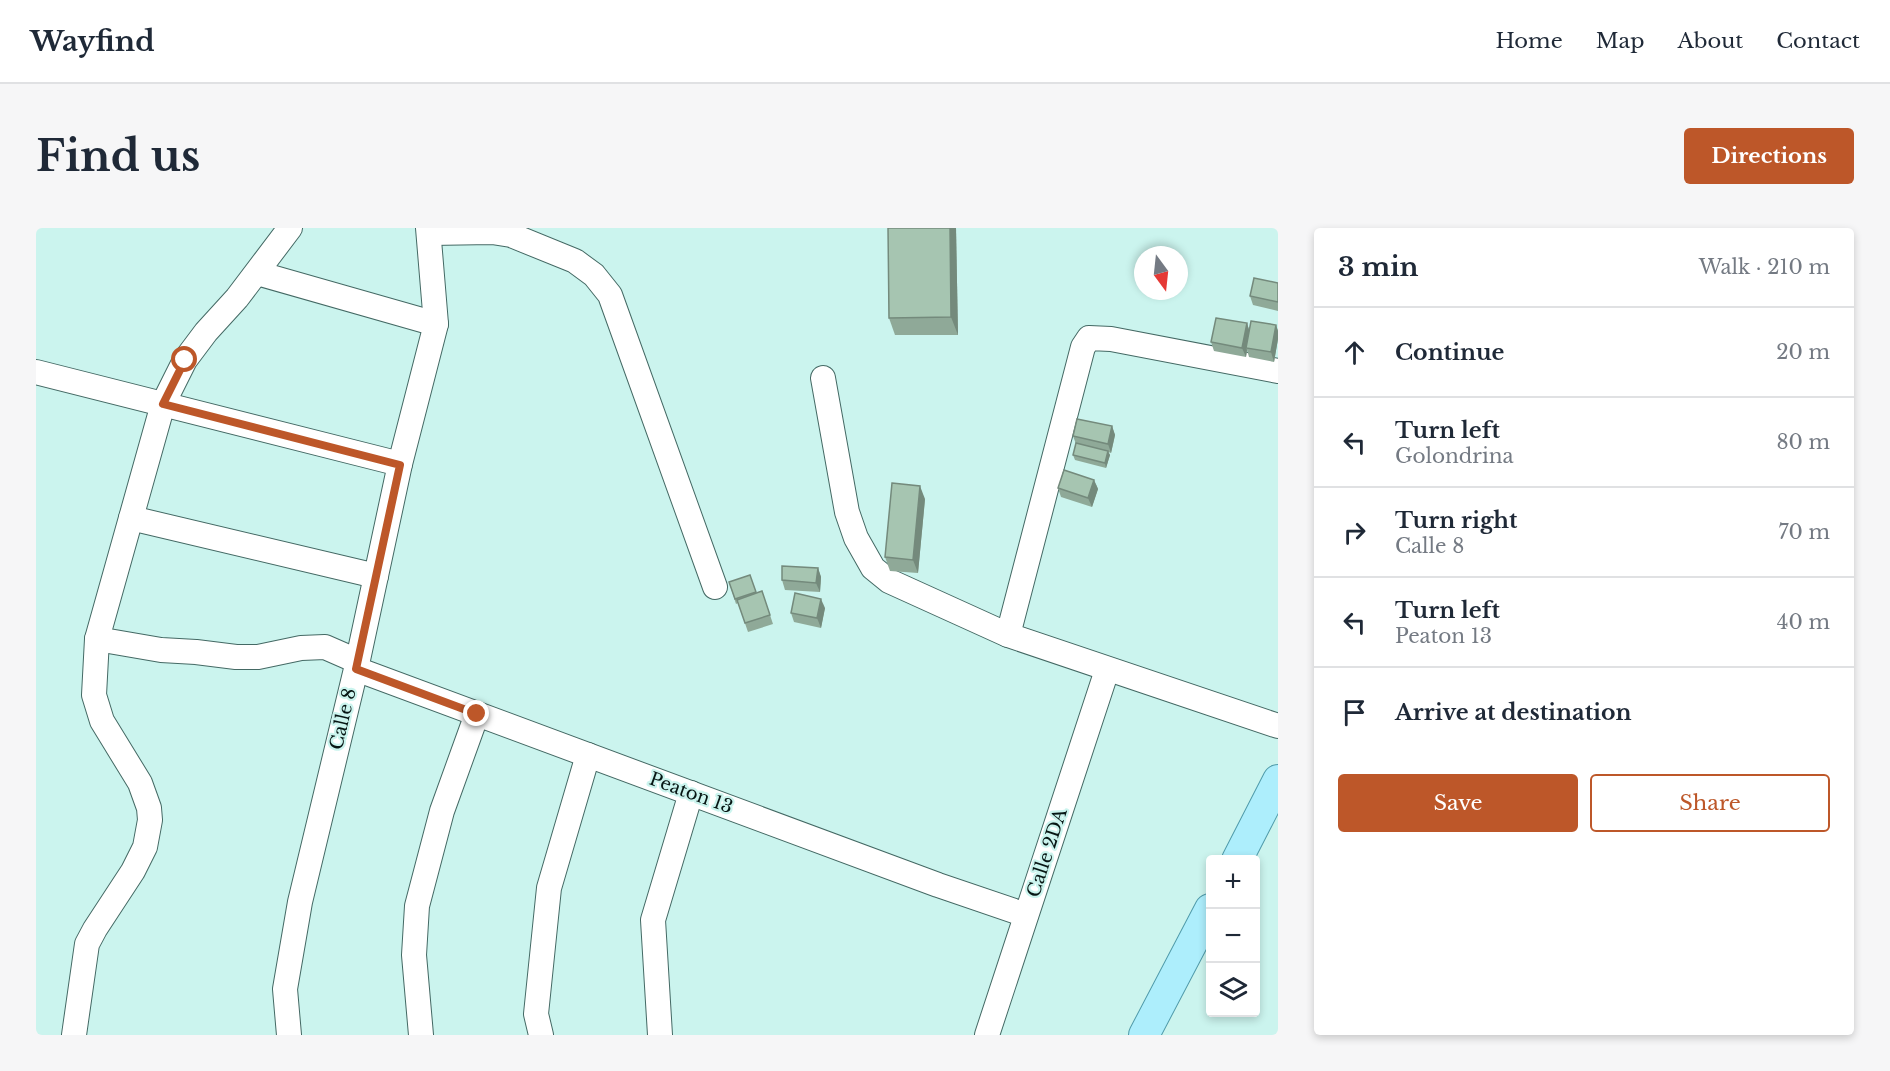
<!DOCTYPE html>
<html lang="en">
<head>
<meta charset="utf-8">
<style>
	body { margin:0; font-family:"Libre Baskerville",serif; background:#f6f6f7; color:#1f2937 }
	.controls { position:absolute; right:18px; bottom:18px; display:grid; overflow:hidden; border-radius:6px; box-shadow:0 3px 9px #0003 }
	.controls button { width:54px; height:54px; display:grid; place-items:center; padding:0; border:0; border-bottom:2px solid #e0e1e3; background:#fff; color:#1f2937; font:30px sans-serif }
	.compass { position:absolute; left:1098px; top:18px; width:54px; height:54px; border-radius:50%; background:#fff; box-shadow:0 3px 9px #0003; rotate:165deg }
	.stop { position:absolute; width:18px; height:18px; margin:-14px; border:4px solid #bd5729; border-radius:50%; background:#fff }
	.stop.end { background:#bd5729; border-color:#fff; box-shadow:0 2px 6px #0008 }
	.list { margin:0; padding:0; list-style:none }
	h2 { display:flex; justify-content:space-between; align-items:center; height:78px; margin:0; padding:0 24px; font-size:26px }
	h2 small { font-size:20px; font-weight:400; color:#747a83 }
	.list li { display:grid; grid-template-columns:39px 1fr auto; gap:18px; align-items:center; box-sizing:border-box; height:90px; padding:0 24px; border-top:2px solid #e0e1e3 }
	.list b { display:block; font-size:22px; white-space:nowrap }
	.list p { margin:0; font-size:20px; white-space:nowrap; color:#747a83 }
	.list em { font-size:20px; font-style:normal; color:#747a83 }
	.actions { display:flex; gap:12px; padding:18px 24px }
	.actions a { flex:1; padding:14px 0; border:2px solid #bd5729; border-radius:6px; text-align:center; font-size:21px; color:#bd5729 }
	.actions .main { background:#bd5729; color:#fff }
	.icon { flex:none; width:33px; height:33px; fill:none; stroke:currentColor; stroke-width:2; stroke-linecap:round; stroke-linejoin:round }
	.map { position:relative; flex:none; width:1242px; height:807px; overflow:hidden; border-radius:6px }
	header { display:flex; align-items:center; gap:36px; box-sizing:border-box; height:84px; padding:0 30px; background:#fff; border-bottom:2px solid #e0e1e3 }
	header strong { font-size:28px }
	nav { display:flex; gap:33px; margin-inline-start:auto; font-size:21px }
	.intro { display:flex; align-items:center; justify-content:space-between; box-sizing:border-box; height:144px; padding:0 36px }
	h1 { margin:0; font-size:42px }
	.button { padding:15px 27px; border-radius:6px; background:#bd5729; color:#fff; font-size:21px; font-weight:700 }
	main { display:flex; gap:36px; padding:0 36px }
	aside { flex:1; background:#fff; border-radius:6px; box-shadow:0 3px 9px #0003 }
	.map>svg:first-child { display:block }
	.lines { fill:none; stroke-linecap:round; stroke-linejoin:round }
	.minor-casing { stroke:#446964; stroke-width:26 }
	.major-casing { stroke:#509baa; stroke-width:32 }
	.minor { stroke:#fff; stroke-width:24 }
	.major { stroke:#adeefc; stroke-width:30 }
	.wall { fill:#8fa998 }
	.shaded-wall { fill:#748a7c }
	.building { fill:#a6c5b1; stroke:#748a7c; stroke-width:1.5 }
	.route { stroke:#bd5729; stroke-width:8 }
	.labels { text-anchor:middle; stroke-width:4.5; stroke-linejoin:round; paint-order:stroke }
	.street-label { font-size:18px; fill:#071614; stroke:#cbf4ee }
</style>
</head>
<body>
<header>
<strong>Wayfind</strong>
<nav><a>Home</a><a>Map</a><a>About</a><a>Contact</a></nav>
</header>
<div class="intro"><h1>Find us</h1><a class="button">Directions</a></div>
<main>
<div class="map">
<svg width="1242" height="807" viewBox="0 0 1242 807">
	<rect width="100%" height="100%" fill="#cbf4ee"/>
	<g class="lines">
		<defs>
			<g id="minor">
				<polyline points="394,5 456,4 475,7 539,33 558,47 574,67 679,359"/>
				<polyline points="221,45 400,96"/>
				<polyline points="0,144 364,236"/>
				<polyline points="787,150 811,284 820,310 837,340 853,353 972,407 1242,498"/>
				<polyline points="95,290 340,348"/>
				<polyline points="972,407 1047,119 1053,110 1075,111 1242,143"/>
				<polyline points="61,411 125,422 160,424 200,429 222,429 265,420 289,419 321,433"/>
				<polyline points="320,441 902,657 990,687"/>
				<polyline points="38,807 51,716 59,701 97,643 109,619 114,592 113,580 104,555 66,493 58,467 61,411 127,176 149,132 170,104 201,70 254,0"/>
				<polyline points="253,807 249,761 264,674 320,441 364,236 400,96 392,0"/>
				<polyline points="385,807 378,727 381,678 406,583 441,486"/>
				<polyline points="505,807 500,786 513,660 552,527"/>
				<polyline points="624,807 617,692 655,565"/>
				<polyline points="951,807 1071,442"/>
			</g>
			<g id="major">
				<polyline points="1201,632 1242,552"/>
				<polyline points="1108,807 1174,681"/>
			</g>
		</defs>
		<use href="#minor" class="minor-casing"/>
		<use href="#major" class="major-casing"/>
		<use href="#minor" class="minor"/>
		<use href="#major" class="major"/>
	</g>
	<g class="wall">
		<polygon points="852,0 920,0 922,107 859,107 853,90"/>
		<polygon points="1242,55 1242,83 1217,77 1214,68"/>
		<polygon points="1211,95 1213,102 1240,97 1242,103 1242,111 1238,134 1213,129 1211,122 1210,129 1178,123 1175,114"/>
		<polygon points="1076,198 1079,207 1075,225 1072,224 1074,227 1070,240 1039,232 1037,227 1040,216 1037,208"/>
		<polygon points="1058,252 1062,261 1056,279 1025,269 1022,260"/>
		<polygon points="889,271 882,345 854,343 849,329"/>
		<polygon points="782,340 785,349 784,364 749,362 746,352"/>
		<polygon points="714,347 720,365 726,363 737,396 712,404 702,375 700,376 693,354"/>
		<polygon points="789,380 785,400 758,394 755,385"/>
	</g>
	<g class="shaded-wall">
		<polygon points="914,0 920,0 922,107 915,89"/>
		<polygon points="1211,95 1214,105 1210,120 1211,122 1210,129 1206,120"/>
		<polygon points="1240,97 1242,103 1242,111 1238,134 1235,124"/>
		<polygon points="1076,198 1079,207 1075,225 1072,216"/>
		<polygon points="1072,223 1074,227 1070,240 1069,235"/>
		<polygon points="1058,252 1062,261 1056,279 1052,270"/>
		<polygon points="884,258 889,271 882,345 877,332"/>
		<polygon points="782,340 785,349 784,364 780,355"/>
		<polygon points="785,371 789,380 785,400 781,390"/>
	</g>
	<g class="building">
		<polygon points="852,0 914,0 915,89 853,90"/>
		<polygon points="1218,50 1242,55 1242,74 1214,68"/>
		<polygon points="1180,90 1211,95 1206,120 1175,114"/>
		<polygon points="1215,93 1240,97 1235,124 1210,120"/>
		<polygon points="1041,191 1076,198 1072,216 1037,208"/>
		<polygon points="1040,215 1072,223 1069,235 1037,227"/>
		<polygon points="1028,242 1058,252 1052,270 1022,260"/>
		<polygon points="856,255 884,258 877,332 849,329"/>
		<polygon points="746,338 782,340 780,355 746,352"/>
		<polygon points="714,347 720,364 699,371 693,354"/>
		<polygon points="726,363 734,387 709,395 701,372"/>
		<polygon points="759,365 785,371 781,390 755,385"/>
	</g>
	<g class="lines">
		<polyline class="route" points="149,132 127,176 364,237 320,441 441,486"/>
	</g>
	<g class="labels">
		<g class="street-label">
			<text transform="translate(307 491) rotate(-77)" y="6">Calle 8</text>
			<text transform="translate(655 565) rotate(20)" y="6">Peaton 13</text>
			<text transform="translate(1011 625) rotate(-72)" y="6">Calle 2DA</text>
		</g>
	</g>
</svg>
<div class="controls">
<button>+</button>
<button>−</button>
<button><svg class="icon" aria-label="layers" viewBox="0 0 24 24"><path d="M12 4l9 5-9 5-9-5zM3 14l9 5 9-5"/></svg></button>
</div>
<svg class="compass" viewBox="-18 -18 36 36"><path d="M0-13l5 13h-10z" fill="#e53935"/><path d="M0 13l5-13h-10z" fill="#747a83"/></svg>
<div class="stop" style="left:149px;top:132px"></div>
<div class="stop end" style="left:441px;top:486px"></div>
</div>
<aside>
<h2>3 min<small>Walk · 210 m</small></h2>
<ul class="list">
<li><svg class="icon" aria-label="ahead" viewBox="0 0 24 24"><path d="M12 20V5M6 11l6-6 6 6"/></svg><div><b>Continue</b></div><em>20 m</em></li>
<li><svg class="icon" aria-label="left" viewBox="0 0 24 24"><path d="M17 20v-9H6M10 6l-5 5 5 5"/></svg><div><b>Turn left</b><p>Golondrina</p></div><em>80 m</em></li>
<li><svg class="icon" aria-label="right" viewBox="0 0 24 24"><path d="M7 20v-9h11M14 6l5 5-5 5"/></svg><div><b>Turn right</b><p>Calle 8</p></div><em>70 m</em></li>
<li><svg class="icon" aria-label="left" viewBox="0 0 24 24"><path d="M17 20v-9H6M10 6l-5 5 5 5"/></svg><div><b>Turn left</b><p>Peaton 13</p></div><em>40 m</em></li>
<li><svg class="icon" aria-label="arrive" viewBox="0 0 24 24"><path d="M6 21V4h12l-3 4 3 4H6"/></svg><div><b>Arrive at destination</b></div></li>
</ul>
<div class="actions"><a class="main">Save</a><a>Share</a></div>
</aside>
</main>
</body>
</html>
